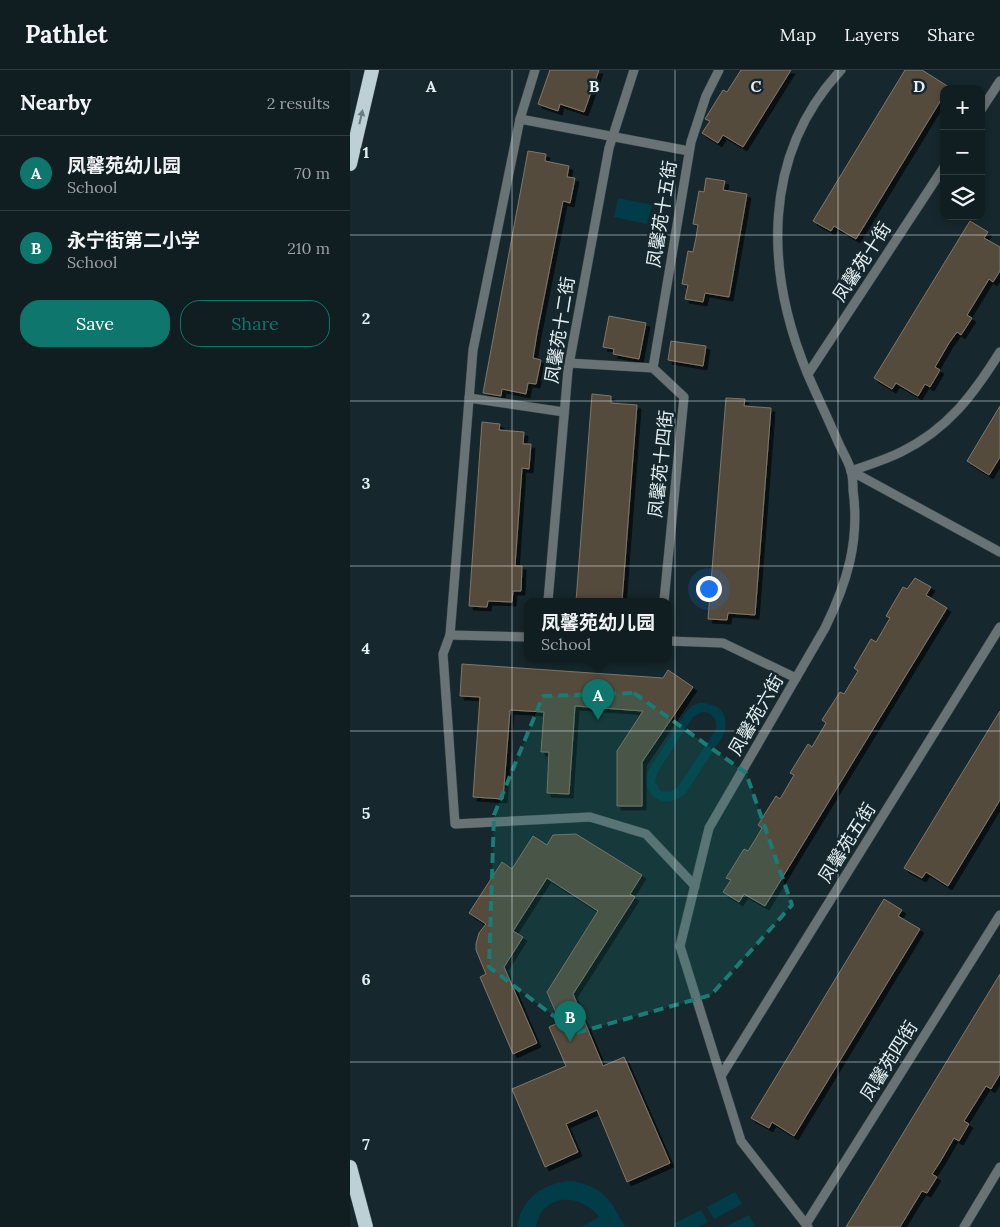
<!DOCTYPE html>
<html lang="en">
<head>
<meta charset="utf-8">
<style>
	body { margin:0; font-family:Lora,"Noto Sans SC",serif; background:#1e2b2f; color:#f1f3f6 }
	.controls { position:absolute; right:15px; top:15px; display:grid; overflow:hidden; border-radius:10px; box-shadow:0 2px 8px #0003 }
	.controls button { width:45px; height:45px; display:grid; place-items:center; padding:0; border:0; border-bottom:1px solid #303c40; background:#101e22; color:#f1f3f6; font:25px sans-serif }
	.you { position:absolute; left:358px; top:518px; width:18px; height:18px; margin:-12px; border:4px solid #fff; border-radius:50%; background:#1a73e8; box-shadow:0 0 0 8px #1a73e833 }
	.badge { display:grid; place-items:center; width:32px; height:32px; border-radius:50%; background:#0f766e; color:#fff; font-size:16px; font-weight:700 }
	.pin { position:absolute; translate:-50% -41px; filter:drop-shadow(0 1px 2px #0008) }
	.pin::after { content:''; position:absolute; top:26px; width:18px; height:15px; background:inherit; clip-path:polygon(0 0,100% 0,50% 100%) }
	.popup { position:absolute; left:174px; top:528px; width:148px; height:65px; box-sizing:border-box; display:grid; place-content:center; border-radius:10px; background:#101e22; filter:drop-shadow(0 1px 4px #0005); font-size:16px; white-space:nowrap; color:#9ca2a5 }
	.popup b { font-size:19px; color:#f1f3f6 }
	.popup::after { content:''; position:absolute; left:50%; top:100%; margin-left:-10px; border:10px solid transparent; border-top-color:#101e22 }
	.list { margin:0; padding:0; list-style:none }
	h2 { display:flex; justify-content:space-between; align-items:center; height:65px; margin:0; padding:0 20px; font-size:21px }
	h2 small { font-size:16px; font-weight:400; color:#9ca2a5 }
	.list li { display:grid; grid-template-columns:32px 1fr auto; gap:15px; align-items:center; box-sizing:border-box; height:75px; padding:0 20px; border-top:1px solid #303c40 }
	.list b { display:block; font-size:19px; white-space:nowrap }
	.list p { margin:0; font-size:16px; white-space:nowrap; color:#9ca2a5 }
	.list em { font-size:16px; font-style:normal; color:#9ca2a5 }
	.actions { display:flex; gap:10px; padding:15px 20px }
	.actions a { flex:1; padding:11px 0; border:1px solid #0f766e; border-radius:20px; text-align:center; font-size:18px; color:#0f766e }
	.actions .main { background:#0f766e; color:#fff }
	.icon { flex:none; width:28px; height:28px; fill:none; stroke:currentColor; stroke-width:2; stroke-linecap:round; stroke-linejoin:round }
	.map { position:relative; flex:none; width:650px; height:1157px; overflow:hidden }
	header { display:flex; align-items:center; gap:30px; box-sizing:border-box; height:70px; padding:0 25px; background:#101e22; border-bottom:1px solid #303c40 }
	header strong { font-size:24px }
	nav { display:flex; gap:28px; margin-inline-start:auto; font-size:18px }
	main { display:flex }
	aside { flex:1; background:#101e22 }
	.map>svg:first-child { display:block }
	.green { fill:#003d49; fill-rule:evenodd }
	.building { fill:#554b3e; stroke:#817668; filter:url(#shadow) }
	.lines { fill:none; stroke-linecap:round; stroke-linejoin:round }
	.service-casing { stroke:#334449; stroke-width:10 }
	.trunk-casing { stroke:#334449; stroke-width:15 }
	.service { stroke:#697275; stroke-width:9 }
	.trunk { stroke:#bcd0d6; stroke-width:14 }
	.oneway { fill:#697c82 }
	.marked { fill:#1a7c75; fill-opacity:0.2; stroke:#1a7c75; stroke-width:4; stroke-dasharray:10 6; stroke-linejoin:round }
	.grid { fill:none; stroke:#e4eff2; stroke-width:1; stroke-opacity:0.55 }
	.labels { text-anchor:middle; stroke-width:5; stroke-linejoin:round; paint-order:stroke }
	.street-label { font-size:18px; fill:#e4eff2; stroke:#16282d }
	.grid-label { font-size:16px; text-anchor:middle; font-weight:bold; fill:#e4eff2; stroke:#16282d; stroke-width:5; stroke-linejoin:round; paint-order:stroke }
</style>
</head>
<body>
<header>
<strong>Pathlet</strong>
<nav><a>Map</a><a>Layers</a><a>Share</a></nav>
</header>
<main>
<aside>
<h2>Nearby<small>2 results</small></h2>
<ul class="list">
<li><span class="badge">A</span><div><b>凤馨苑幼儿园</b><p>School</p></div><em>70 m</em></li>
<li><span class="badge">B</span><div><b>永宁街第二小学</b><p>School</p></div><em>210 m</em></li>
</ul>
<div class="actions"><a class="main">Save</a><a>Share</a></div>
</aside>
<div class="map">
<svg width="650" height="1157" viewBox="0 0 650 1157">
	<defs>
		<filter id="shadow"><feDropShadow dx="4" dy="4" stdDeviation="0" flood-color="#0009"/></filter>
	</defs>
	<rect width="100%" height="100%" fill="#16282d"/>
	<g class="green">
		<polygon points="268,128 302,135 297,154 264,147"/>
		<path d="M350,633C371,633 381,646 373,666L336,723C315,743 288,725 299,699L336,642L342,636ZM352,642C363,642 369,651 365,661L328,717L320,722L311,721L305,712L307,703L343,647Z"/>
		<path d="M221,1111C253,1116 261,1130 275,1157H231L249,1147C231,1122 191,1123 186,1157H167C172,1128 193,1113 221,1111Z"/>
		<polygon points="385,1122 392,1134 364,1149 357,1137"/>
		<polygon points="351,1140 358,1152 349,1157 324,1157 323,1154"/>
		<polygon points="399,1145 405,1157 375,1157"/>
	</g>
	<g class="building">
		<polygon points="200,0 249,0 234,42 210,34 208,41 188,34"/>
		<polygon points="391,0 441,0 393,77 373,65 368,73 352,63 360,51 355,49 373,20 377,22"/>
		<polygon points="555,0 572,0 599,17 598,19 594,19 594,25 506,169 484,156 481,161 463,151"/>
		<polygon points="178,81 196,84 195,91 219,96 217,107 225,108 220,133 213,131 187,263 183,288 191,290 186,314 178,313 176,324 152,319 151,326 133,323"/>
		<polygon points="356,108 375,111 373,120 397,124 379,227 355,223 353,232 335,229 338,215 332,214 338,181 343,182 346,168 348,155 343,154 349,121 354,122"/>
		<polygon points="620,151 638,162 634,168 650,177 650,201 643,212 639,209 617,245 622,248 611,265 607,262 599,273 585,297 590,300 580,317 575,314 568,326 546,313 542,319 524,308"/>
		<polygon points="259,246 296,253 289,289 263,284 264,279 253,277"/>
		<polygon points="321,271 356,276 353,296 318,290"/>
		<polygon points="242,324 261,326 261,333 287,335 272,531 226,531"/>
		<polygon points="376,328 395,329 394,336 421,338 405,545 378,543 377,550 358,549"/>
		<polygon points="650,336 650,387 639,405 617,391"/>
		<polygon points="132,352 150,354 149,360 174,362 173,374 181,374 179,399 172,398 165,496 172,496 171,521 163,521 162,532 138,531 137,537 119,536"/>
		<polygon points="565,508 581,517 576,525 597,538 415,836 394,824 389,832 373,822 381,810 376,808 394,779 398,781 405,770 412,758 408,755 426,726 430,729 444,705 440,703 458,674 462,677 476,653 472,650 490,622 494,624 508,601 504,598 521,569 526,572 540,548 536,546 553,517 557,519"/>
		<polygon points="112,594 313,608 318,600 343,617 292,692 292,736 267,736 267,681 293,641 225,636 219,724 197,723 199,682 191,682 194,642 160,640 153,729 123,727 130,627 110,626"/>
		<polygon points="650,641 650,730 598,816 576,802 572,808 554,798"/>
		<polygon points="226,764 292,805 280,824 285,827 223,924 253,996 274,987 320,1093 277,1112 247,1040 216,1054 228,1082 195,1097 162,1019 216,996 199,957 210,952 197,922 248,841 197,808 163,861 173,867 154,897 187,973 163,984 130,907 136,904 126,880 126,874 129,863 136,854 119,843 152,792 162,799 183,766 197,775 203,765"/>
		<polygon points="534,829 552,840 548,846 570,859 444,1066 422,1052 419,1058 401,1048"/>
		<polygon points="650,904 650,1004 641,1019 636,1016 614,1051 619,1054 609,1071 604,1068 590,1092 582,1104 587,1107 577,1123 572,1121 550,1157 496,1157"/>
	</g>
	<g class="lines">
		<defs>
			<g id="service">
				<polyline points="631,40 650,11"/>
				<polyline points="170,49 339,81"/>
				<polyline points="219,293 303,298 334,327 314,531"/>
				<polyline points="303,298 341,72 356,26 369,0"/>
				<polyline points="458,304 594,97"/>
				<polyline points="119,328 214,342"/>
				<path d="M501,401C518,395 535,390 551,382C598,359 623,325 650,282"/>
				<polyline points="501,401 650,482"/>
				<polyline points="198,531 218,300 259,78 284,0"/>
				<polyline points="100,565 93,584 105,754 240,747 296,764 345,816"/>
				<polyline points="178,567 100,565 123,280 170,49 185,0"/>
				<polyline points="318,571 373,573 446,608"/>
				<polyline points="371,1006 650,557"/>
				<polyline points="456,1154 650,845"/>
				<path d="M458,1157L391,1071L330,876L359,758L475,558C497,513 510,471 503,420C503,414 503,407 501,401C499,392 493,383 489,374C479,351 468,328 458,305C415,202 411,86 491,0"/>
				<polyline points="614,1157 650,1097"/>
			</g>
			<g id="trunk">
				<polyline points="0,94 22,0"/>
				<polyline points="0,1097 16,1157"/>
			</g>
		</defs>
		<use href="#service" class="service-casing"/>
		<use href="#trunk" class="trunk-casing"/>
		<use href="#service" class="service"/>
		<use href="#trunk" class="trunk"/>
	</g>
	<defs><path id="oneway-solid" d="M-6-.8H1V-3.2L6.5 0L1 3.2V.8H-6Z" transform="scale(1.25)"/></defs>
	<use class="oneway" href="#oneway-solid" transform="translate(11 47) rotate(-77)"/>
	<path class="marked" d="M284,623L396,703L442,835L361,925L226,963L139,897L144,745L193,626Z"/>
	<path class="grid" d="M162,0V1157M325,0V1157M488,0V1157M0,165H650M0,331H650M0,496H650M0,661H650M0,826H650M0,992H650"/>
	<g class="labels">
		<g class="street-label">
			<text transform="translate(312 144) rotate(-81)" y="6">凤馨苑十五街</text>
			<text transform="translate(512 192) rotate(-57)" y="6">凤馨苑十街</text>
			<text transform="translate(210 260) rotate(-81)" y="6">凤馨苑十二街</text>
			<text transform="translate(311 394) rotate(-84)" y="6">凤馨苑十四街</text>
			<text transform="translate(406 645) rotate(-60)" y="6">凤馨苑六街</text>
			<text transform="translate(497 773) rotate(-58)" y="6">凤馨苑五街</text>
			<text transform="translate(539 991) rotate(-58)" y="6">凤馨苑四街</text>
		</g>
	</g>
	<g class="grid-label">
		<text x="81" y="22">A</text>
		<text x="244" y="22">B</text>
		<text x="406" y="22">C</text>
		<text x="569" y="22">D</text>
		<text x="16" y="88">1</text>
		<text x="16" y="254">2</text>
		<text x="16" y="419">3</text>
		<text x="16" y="584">4</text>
		<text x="16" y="749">5</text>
		<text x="16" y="915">6</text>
		<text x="16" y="1080">7</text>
	</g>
</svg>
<div class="controls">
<button>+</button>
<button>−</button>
<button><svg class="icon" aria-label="layers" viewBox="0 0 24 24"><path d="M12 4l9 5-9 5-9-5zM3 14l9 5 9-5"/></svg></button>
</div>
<div class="you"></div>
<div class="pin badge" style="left:248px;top:650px">A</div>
<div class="popup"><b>凤馨苑幼儿园</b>School</div>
<div class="pin badge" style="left:220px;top:972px">B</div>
</div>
</main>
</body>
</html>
